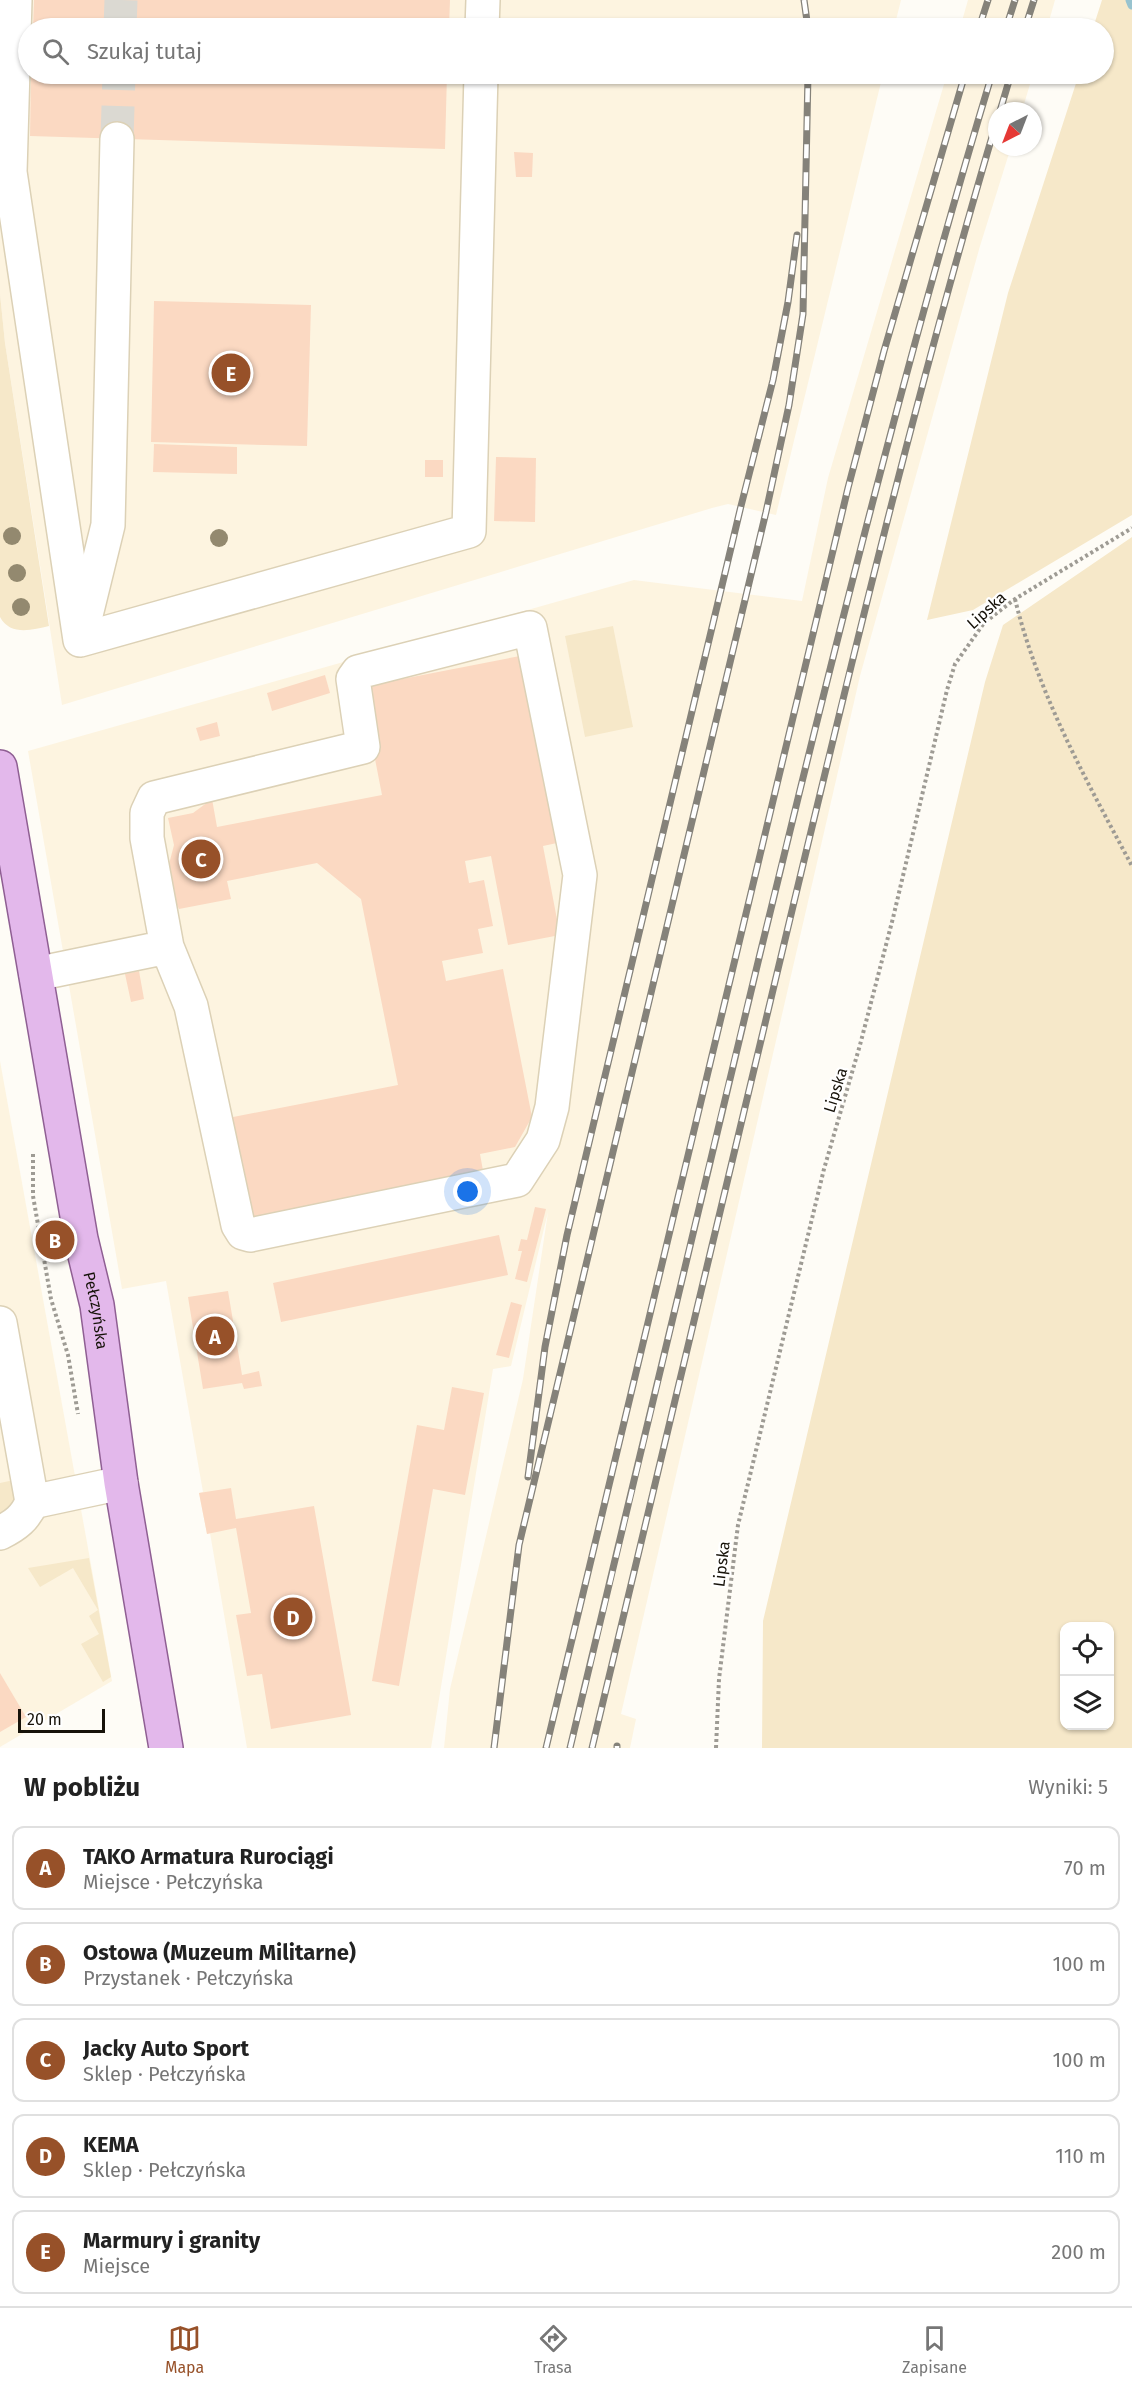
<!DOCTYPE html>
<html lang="pl">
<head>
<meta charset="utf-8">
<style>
	body { margin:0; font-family:"Fira Sans",sans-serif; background:#f2f2f2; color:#222 }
	.controls { position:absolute; right:18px; bottom:18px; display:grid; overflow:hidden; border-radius:12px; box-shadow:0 2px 4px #0004 }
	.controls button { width:54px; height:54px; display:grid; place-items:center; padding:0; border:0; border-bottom:2px solid #e0e0e0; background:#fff; color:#222; font:30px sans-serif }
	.compass { position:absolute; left:988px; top:102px; width:54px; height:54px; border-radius:50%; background:#fff; box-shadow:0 2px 4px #0004; rotate:222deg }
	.scale { position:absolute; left:18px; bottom:15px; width:87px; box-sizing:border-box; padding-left:6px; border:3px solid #161209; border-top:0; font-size:16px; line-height:21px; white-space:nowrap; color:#161209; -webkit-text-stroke:4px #fff; paint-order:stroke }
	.you { position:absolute; left:468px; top:1192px; width:21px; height:21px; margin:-15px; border:4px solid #fff; border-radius:50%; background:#1a73e8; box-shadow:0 0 0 9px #1a73e833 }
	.badge { display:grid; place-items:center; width:39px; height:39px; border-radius:50%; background:#975129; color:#fff; font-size:20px; font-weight:700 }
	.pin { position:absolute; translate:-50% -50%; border:3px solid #fff; box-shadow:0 2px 6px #0006 }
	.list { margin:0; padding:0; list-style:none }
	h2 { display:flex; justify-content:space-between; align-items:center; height:78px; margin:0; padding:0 24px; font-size:26px }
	h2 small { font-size:20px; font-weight:400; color:#767676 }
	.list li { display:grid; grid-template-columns:39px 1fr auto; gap:18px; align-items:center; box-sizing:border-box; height:84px; margin:0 12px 12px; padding:0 12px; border:2px solid #e0e0e0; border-radius:12px }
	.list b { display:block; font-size:22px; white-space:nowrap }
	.list p { margin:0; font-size:20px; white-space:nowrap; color:#767676 }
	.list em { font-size:20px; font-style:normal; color:#767676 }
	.icon { flex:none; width:33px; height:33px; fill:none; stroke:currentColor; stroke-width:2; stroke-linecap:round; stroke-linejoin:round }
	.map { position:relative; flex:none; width:1132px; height:1748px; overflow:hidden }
	.search { position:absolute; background:#fff; box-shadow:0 2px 4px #0004; left:18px; right:18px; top:18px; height:66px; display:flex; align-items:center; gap:15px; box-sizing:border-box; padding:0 21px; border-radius:33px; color:#767676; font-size:22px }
	.sheet { height:558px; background:#fff }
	nav { display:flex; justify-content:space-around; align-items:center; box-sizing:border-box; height:84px; border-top:2px solid #e0e0e0; background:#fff; font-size:16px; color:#767676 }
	nav a { display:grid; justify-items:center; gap:3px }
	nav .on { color:#975129 }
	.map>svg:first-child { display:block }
	.built { fill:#fdf4e0 }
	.green { fill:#f6e8c9; fill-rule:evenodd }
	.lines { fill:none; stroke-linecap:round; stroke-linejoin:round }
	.stream { stroke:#98c3cf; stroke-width:9 }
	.building { fill:#fbd9c2 }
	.minor-tunnel { stroke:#dbd9d2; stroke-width:33; stroke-dasharray:33 16; stroke-linecap:butt }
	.minor-casing { stroke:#dcd1b6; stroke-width:36 }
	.major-casing { stroke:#8f5f93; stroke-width:36 }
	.path { stroke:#9e9b94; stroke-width:4; stroke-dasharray:3 3; stroke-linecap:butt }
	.minor { stroke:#fff; stroke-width:33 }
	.major { stroke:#e3b8eb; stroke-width:33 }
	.rail-casing { stroke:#85827a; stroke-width:7 }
	.rail { stroke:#fff; stroke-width:4.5; stroke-dasharray:14; stroke-linecap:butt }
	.tree { fill:#93896f }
	.labels { text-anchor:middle; stroke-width:4.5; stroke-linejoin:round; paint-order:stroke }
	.street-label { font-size:16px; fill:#161209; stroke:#fff }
</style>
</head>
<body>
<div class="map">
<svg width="1132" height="1748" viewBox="0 0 1132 1748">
	<rect width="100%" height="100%" fill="#fefcf6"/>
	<g class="built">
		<polygon points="0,0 901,0 894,28 28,28 28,74 883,74 776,515 728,504 712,508 62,705 5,343 0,294"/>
		<polygon points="968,0 1055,0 1047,28 960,28"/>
		<polygon points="947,74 1033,74 1022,111 997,111 997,147 1011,147 980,246 860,676 621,1714 636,1719 630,1748 444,1748 450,1689 523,1379 548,1212 511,1366 493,1369 431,1748 247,1748 210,1533 207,1534 199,1493 203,1492 166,1281 122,1289 28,751 634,580 802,601 828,478"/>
		<polygon points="0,1061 112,1681 0,1747"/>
	</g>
	<g class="green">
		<polygon points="1102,0 1132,0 1132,515 973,610 927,620 1008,293 1079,74 1104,74 1104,28 1093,28"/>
		<path d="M0,294L5,343L49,626C32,630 10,636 0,617Z"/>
		<path d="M1132,537V1748H762L763,1621L985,682L1003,625ZM1064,1626H1110V1726H1064Z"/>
		<polygon points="613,626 633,727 585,737 565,636"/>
		<path d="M14,1480C18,1502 16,1504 0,1519V1483Z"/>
		<polygon points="89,1558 111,1677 103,1682 81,1644 99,1634 89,1616 98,1610 73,1568 40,1587 28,1568"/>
	</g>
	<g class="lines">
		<polyline class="stream" points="1130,0 1132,5"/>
	</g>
	<g class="building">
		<polygon points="34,0 450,0 449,28 33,28"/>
		<polygon points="31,74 447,74 445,149 30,136"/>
		<polygon points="514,152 533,153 532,177 516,177"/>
		<polygon points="154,301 311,305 307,446 151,442"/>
		<polygon points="154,444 237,447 237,474 153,472"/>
		<polygon points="496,457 536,458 535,522 494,521"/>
		<rect x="425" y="460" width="18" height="17"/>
		<polygon points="520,656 557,843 543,846 560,935 508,945 491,856 465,861 469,883 484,880 493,926 478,929 483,953 442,961 446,981 503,969 532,1117 515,1147 480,1154 484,1176 248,1222 228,1118 398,1085 361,899 317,863 227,881 231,899 179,909 172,895 169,878 169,864 174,845 168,818 193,813 212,799 217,827 382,795 361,687"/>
		<polygon points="325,675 330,693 272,711 267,693"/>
		<polygon points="217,722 220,736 200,741 196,728"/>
		<polygon points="139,971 144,999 131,1002 125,974"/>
		<polygon points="535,1207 546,1209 527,1282 515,1279 522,1251 518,1251 521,1239 527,1240"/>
		<polygon points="499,1235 508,1275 281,1322 273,1283"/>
		<polygon points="228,1291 242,1375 259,1371 262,1386 244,1389 242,1383 203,1389 188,1297"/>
		<polygon points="511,1302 522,1305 509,1358 496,1355"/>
		<polygon points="452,1387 484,1393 465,1495 433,1489 399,1686 372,1681 417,1425 444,1430"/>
		<polygon points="231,1488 236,1519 314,1506 351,1715 271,1729 262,1674 247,1676 236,1615 251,1613 236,1528 207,1534 199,1493"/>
		<polygon points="0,1673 26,1717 0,1732"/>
	</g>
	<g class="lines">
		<g class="minor-tunnel">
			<polyline points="120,28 121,0"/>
			<polyline points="117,139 119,74"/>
		</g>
		<defs>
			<g id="minor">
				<polyline points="15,0 10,172 80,640 469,531 481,74"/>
				<polyline points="482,28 483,0"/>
				<polyline points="84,623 108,525 117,139"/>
				<polyline points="36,974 167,947 191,1006 238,1225 243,1233 250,1235 517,1180 543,1140 552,1107 580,875 530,628 358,672 353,679 363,747 154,798 147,813 147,838 167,947"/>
				<polyline points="0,1323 32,1502 121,1483"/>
				<path d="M0,1533C16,1525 25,1518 32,1502"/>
			</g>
			<g id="major">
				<path id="s1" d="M0,767L81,1239L97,1305L121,1483L166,1748"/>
			</g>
		</defs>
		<use href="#minor" class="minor-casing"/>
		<use href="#major" class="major-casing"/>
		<g class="path">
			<path d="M1015,599C1038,694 1086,780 1132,866"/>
			<polyline points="33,1154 33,1196 51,1299 68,1355 78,1414"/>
			<polyline points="716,1748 719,1679 738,1525 824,1169 860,1045 893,918 947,690 955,664 984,623 1015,599 1132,528"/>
		</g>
		<use href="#minor" class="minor"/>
		<use href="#major" class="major"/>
		<defs>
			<g id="rail">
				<polyline points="804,0 808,28"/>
				<polyline points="979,28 988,0"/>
				<polyline points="1006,28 1015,0"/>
				<polyline points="1025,28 1034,0"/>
				<polyline points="1000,111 1011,74"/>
				<polyline points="528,1477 545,1347 567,1235 741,506 773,380 788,302 797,235"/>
				<polyline points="494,1748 519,1545 766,512 789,405 803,314 808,74"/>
				<polyline points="546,1748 848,488 884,351 965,74"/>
				<path d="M570,1748C648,1427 722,1106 801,786C860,547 921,309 992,74"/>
				<path d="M592,1748C656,1480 720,1212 784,944C850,668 916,392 997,120"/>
				<polyline points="617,1748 617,1746"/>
			</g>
		</defs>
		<use href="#rail" class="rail-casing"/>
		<use href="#rail" class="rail"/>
	</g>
	<g class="tree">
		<circle cx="12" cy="536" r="9"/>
		<circle cx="219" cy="538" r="9"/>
		<circle cx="17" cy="573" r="9"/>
		<circle cx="21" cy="607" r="9"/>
	</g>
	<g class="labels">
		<g class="street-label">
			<text transform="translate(986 610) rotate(-42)" y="6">Lipska</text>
			<text transform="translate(835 1090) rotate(-73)" y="6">Lipska</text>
			<text dy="6" stroke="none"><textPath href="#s1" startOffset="552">Pełczyńska</textPath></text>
			<text transform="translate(721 1564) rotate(-83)" y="6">Lipska</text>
		</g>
	</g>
</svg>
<div class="controls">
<button><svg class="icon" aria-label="locate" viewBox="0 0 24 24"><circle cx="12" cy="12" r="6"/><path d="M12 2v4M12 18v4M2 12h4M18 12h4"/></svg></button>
<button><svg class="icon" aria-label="layers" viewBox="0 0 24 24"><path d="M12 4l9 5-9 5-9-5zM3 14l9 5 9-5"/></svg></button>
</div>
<svg class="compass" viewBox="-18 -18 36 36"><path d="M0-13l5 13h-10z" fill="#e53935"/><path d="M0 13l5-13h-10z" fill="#767676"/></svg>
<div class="scale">20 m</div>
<div class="you"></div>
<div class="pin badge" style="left:215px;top:1336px">A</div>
<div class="pin badge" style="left:55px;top:1240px">B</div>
<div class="pin badge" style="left:201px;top:859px">C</div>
<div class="pin badge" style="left:293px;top:1617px">D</div>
<div class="pin badge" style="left:231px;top:373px">E</div>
<div class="search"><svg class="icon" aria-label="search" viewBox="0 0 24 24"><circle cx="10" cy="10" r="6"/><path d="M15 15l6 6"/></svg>Szukaj tutaj</div>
</div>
<section class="sheet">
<h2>W pobliżu<small>Wyniki: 5</small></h2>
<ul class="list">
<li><span class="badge">A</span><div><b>TAKO Armatura Rurociągi</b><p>Miejsce · Pełczyńska</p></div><em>70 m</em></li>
<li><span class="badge">B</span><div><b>Ostowa (Muzeum Militarne)</b><p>Przystanek · Pełczyńska</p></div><em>100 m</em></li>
<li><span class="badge">C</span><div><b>Jacky Auto Sport</b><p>Sklep · Pełczyńska</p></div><em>100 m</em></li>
<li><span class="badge">D</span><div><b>KEMA</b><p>Sklep · Pełczyńska</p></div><em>110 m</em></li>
<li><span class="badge">E</span><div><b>Marmury i granity</b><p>Miejsce</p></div><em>200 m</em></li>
</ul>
</section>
<nav>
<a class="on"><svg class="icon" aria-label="map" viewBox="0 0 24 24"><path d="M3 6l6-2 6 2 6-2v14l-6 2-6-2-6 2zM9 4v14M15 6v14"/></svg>Mapa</a>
<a><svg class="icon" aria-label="directions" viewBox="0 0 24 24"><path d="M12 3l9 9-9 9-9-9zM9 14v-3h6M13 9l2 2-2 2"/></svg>Trasa</a>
<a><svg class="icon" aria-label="saved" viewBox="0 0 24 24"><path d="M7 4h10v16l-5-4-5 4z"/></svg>Zapisane</a>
</nav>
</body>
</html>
